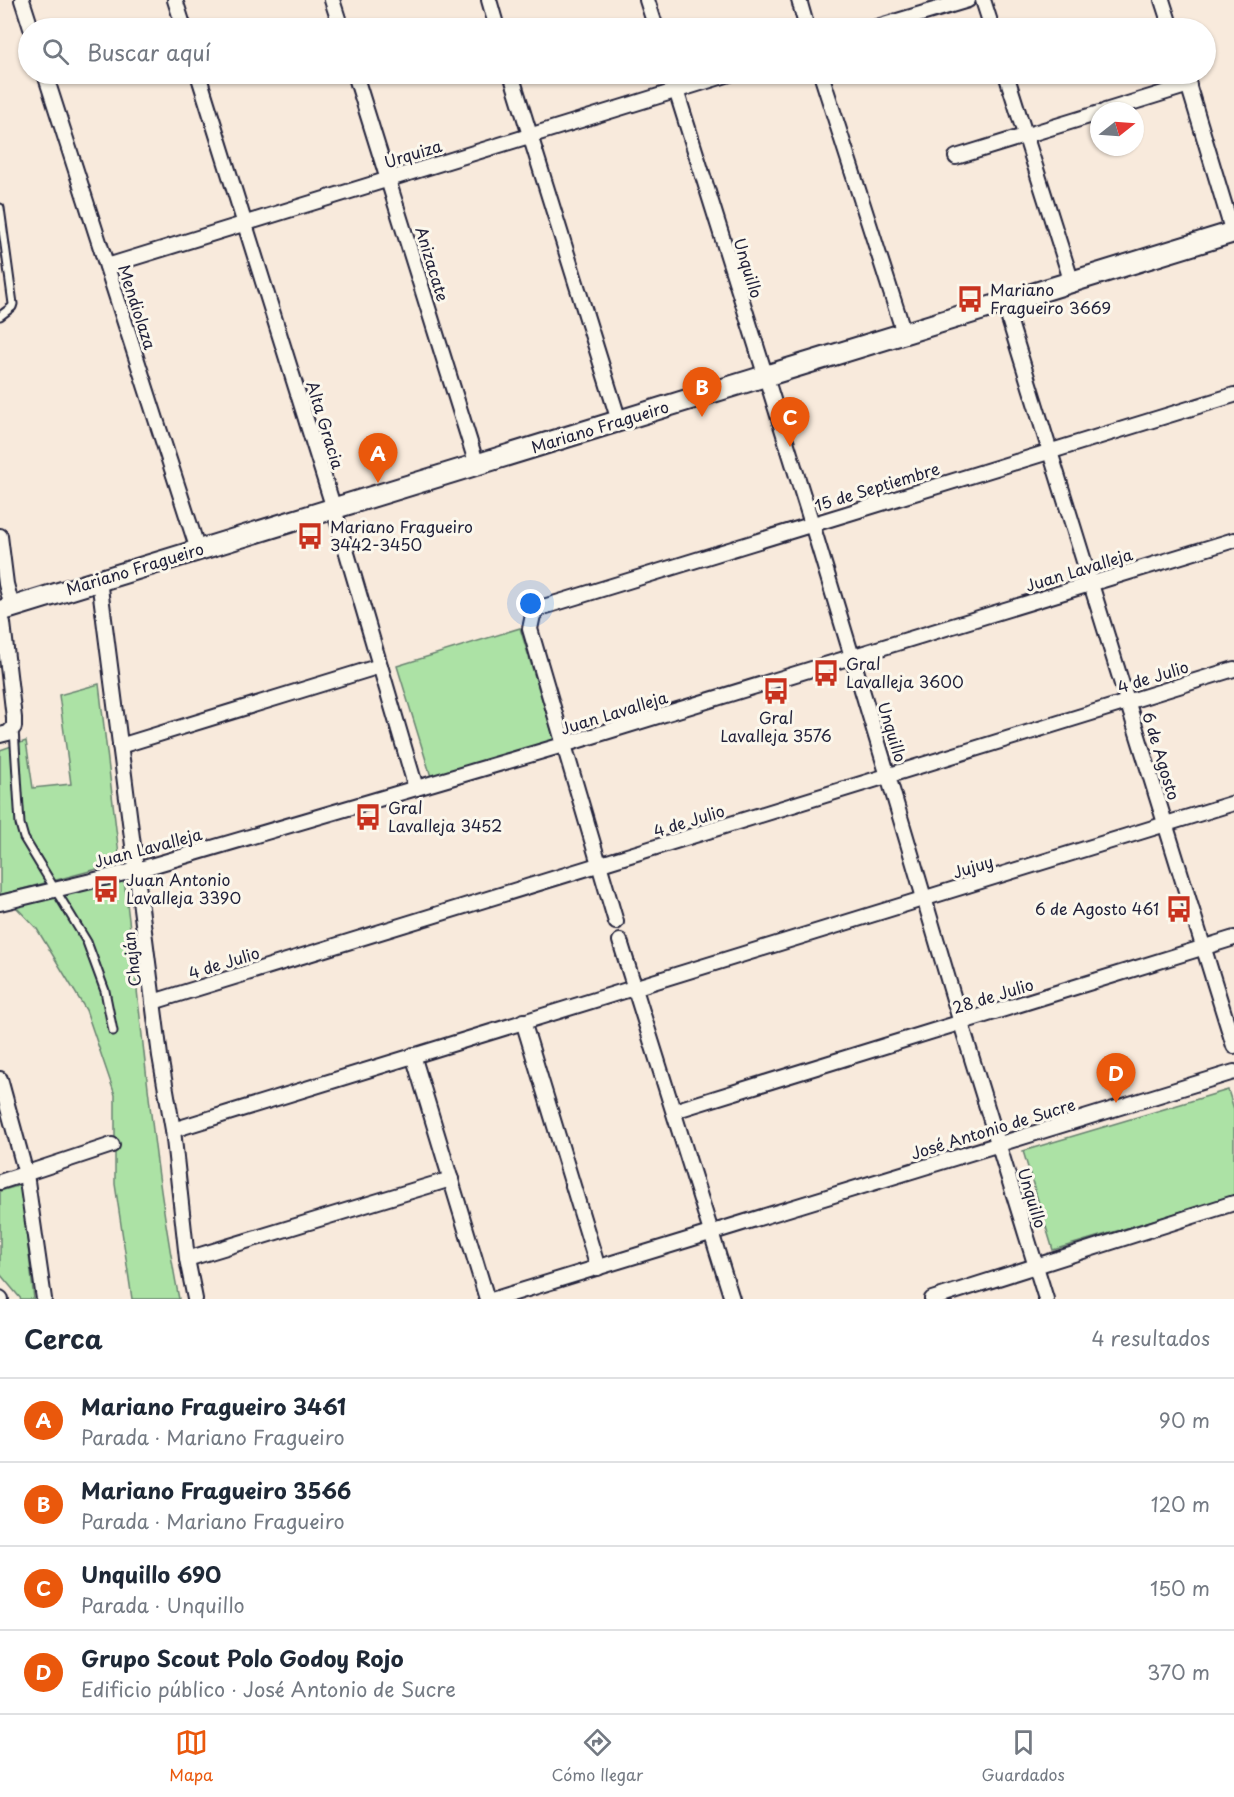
<!DOCTYPE html>
<html lang="es">
<head>
<meta charset="utf-8">
<style>
	body { margin:0; font-family:"Playpen Sans",sans-serif; background:#f6f6f7; color:#1f2937 }
	.compass { position:absolute; left:1090px; top:102px; width:54px; height:54px; border-radius:50%; background:#fff; box-shadow:0 2px 4px #0004; rotate:73deg }
	.you { position:absolute; left:531px; top:604px; width:21px; height:21px; margin:-15px; border:4px solid #fff; border-radius:50%; background:#1a73e8; box-shadow:0 0 0 9px #1a73e833 }
	.badge { display:grid; place-items:center; width:39px; height:39px; border-radius:50%; background:#ea580c; color:#fff; font-size:20px; font-weight:700 }
	.pin { position:absolute; translate:-50% -50px; filter:drop-shadow(0 2px 3px #0008) }
	.pin::after { content:''; position:absolute; top:32px; width:21px; height:18px; background:inherit; clip-path:polygon(0 0,100% 0,50% 100%) }
	.list { margin:0; padding:0; list-style:none }
	h2 { display:flex; justify-content:space-between; align-items:center; height:78px; margin:0; padding:0 24px; font-size:26px }
	h2 small { font-size:20px; font-weight:400; color:#747a83 }
	.list li { display:grid; grid-template-columns:39px 1fr auto; gap:18px; align-items:center; box-sizing:border-box; height:84px; padding:0 24px; border-top:2px solid #e0e1e3 }
	.list b { display:block; font-size:22px; white-space:nowrap }
	.list p { margin:0; font-size:20px; white-space:nowrap; color:#747a83 }
	.list em { font-size:20px; font-style:normal; color:#747a83 }
	.icon { flex:none; width:33px; height:33px; fill:none; stroke:currentColor; stroke-width:2; stroke-linecap:round; stroke-linejoin:round }
	.map { position:relative; flex:none; width:1234px; height:1299px; overflow:hidden }
	.search { position:absolute; background:#fff; box-shadow:0 2px 4px #0004; left:18px; right:18px; top:18px; height:66px; display:flex; align-items:center; gap:15px; box-sizing:border-box; padding:0 21px; border-radius:33px; color:#747a83; font-size:22px }
	.sheet { height:414px; background:#fff }
	nav { display:flex; justify-content:space-around; align-items:center; box-sizing:border-box; height:84px; border-top:2px solid #e0e1e3; background:#fff; font-size:16px; color:#747a83 }
	nav a { display:grid; justify-items:center; gap:3px }
	nav .on { color:#ea580c }
	.map>svg:first-child { display:block }
	.green { fill:#ace2a5; stroke:#678270; stroke-width:1.5 }
	.lines { fill:none; stroke-linecap:round; stroke-linejoin:round }
	.lane-casing { stroke:#22223b; stroke-width:11 }
	.street-casing { stroke:#22223b; stroke-width:18 }
	.secondary-casing { stroke:#22223b; stroke-width:24 }
	.lane { stroke:#fbf7ec; stroke-width:7 }
	.street { stroke:#fbf7ec; stroke-width:14 }
	.secondary { stroke:#fbf7ec; stroke-width:20 }
	.labels { text-anchor:middle; stroke-width:6; stroke-linejoin:round; paint-order:stroke }
	.street-label { font-size:16px; fill:#22223b; stroke:#fbf7ec }
	.poi-label { font-size:16px; fill:#22223b; stroke:#fbf7ec; text-anchor:start }
</style>
</head>
<body>
<div class="map">
<svg width="1234" height="1299" viewBox="0 0 1234 1299">
	<rect width="100%" height="100%" fill="#f8eadc"/>
	<filter id="ink" filterUnits="userSpaceOnUse"><feTurbulence type="fractalNoise" baseFrequency=".0167" numOctaves="2"/><feDisplacementMap in="SourceGraphic" scale="12" xChannelSelector="R" yChannelSelector="G"/><feConvolveMatrix kernelMatrix="1 2 1 2 8 2 1 2 1" color-interpolation-filters="sRGB"/></filter>
	<g filter="url(#ink)">
		<g class="green">
			<polygon points="520,628 555,742 432,780 397,666"/>
			<polygon points="99,684 120,863 0,895 0,750 26,741 33,788 71,784 59,695"/>
			<path d="M124,879C142,1019 152,1161 179,1299H132L115,1184V1095L86,1010L37,929L15,906Z"/>
			<polygon points="1228,1090 1234,1109 1234,1196 1053,1250 1023,1151"/>
			<polygon points="21,1185 34,1299 21,1299 0,1274 0,1191"/>
		</g>
		<g class="lines">
			<defs>
				<g id="lane">
					<polyline points="0,208 13,304 12,307 0,316"/>
					<polyline points="14,729 20,824 24,838 87,942 105,991 113,1031"/>
				</g>
				<g id="street">
					<polyline points="22,0 31,28"/>
					<polyline points="175,0 184,28"/>
					<polyline points="332,0 341,28"/>
					<polyline points="489,0 497,28"/>
					<polyline points="647,0 656,28"/>
					<polyline points="799,0 807,28"/>
					<polyline points="983,0 992,28"/>
					<polyline points="1162,0 1171,28"/>
					<polyline points="874,28 968,0"/>
					<polyline points="45,74 198,550"/>
					<polyline points="198,74 334,509 416,788"/>
					<polyline points="355,74 477,465"/>
					<polyline points="511,74 619,421"/>
					<polyline points="671,74 812,524 888,776 961,1023 1046,1299"/>
					<polyline points="821,74 904,333"/>
					<polyline points="1006,74 1072,283"/>
					<polyline points="1185,74 1233,233"/>
					<polyline points="1105,111 1189,85"/>
					<polyline points="956,157 1099,113"/>
					<polyline points="107,266 730,74"/>
					<polyline points="1004,303 1234,1046"/>
					<polyline points="0,536 6,584 12,607"/>
					<polyline points="99,580 160,1056 173,1130 187,1259 195,1299"/>
					<polyline points="0,735 8,733 14,727 14,718 3,623"/>
					<polyline points="120,746 380,666"/>
					<polyline points="0,903 137,870 563,745 1234,540"/>
					<polyline points="616,922 530,629 533,615 540,608 1234,395"/>
					<polyline points="620,941 732,1299"/>
					<polyline points="153,1002 1234,669"/>
					<polyline points="523,1021 598,1268"/>
					<polyline points="413,1055 487,1299"/>
					<polyline points="0,1079 26,1174 44,1299"/>
					<polyline points="674,1111 1234,938"/>
					<polyline points="173,1130 1234,803"/>
					<polyline points="0,1182 112,1145"/>
					<polyline points="187,1259 451,1179"/>
					<polyline points="0,1298 1,1299"/>
					<polyline points="495,1299 1234,1072"/>
					<polyline points="932,1299 1234,1203"/>
				</g>
				<polyline id="secondary" points="0,611 1234,232"/>
			</defs>
			<use href="#lane" class="lane-casing"/>
			<use href="#street" class="street-casing"/>
			<use href="#secondary" class="secondary-casing"/>
			<use href="#lane" class="lane"/>
			<use href="#street" class="street"/>
			<use href="#secondary" class="secondary"/>
		</g>
	</g>
	<defs>
		<symbol id="bus-bare" viewBox="-9 -9 18 18"><path d="M-5-6H5V4H4V6H2V4H-2V6H-4V4H-5ZM-3.5-4V0h7V-4ZM-3.5 1.2v1.5H-2V1.2ZM2 1.2v1.5H3.5V1.2Z" fill="#c8321e" stroke="#fbf7ec" stroke-width="2.5" paint-order="stroke"/></symbol>
	</defs>
	<g fill-rule="evenodd">
		<use href="#bus-bare" x="951" y="280" width="38" height="38"/>
		<use href="#bus-bare" x="291" y="517" width="38" height="38"/>
		<use href="#bus-bare" x="807" y="654" width="38" height="38"/>
		<use href="#bus-bare" x="757" y="672" width="38" height="38"/>
		<use href="#bus-bare" x="349" y="798" width="38" height="38"/>
		<use href="#bus-bare" x="87" y="870" width="38" height="38"/>
		<use href="#bus-bare" x="1160" y="890" width="38" height="38"/>
	</g>
	<g class="labels">
		<g class="street-label">
			<text transform="translate(413 154) rotate(-17)" y="6">Urquiza</text>
			<text transform="translate(432 264) rotate(73)" y="6">Anizacate</text>
			<text transform="translate(748 268) rotate(73)" y="6">Unquillo</text>
			<text transform="translate(137 307) rotate(72)" y="6">Mendiolaza</text>
			<text transform="translate(325 425) rotate(73)" y="6">Alta Gracia</text>
			<text transform="translate(600 427) rotate(-17)" y="6">Mariano Fragueiro</text>
			<text transform="translate(877 487) rotate(-17)" y="6">15 de Septiembre</text>
			<text transform="translate(135 569) rotate(-17)" y="6">Mariano Fragueiro</text>
			<text transform="translate(1079 570) rotate(-17)" y="6">Juan Lavalleja</text>
			<text transform="translate(1153 677) rotate(-17)" y="6">4 de Julio</text>
			<text transform="translate(614 713) rotate(-17)" y="6">Juan Lavalleja</text>
			<text transform="translate(892 732) rotate(73)" y="6">Unquillo</text>
			<text transform="translate(1161 756) rotate(73)" y="6">6 de Agosto</text>
			<text transform="translate(689 821) rotate(-17)" y="6">4 de Julio</text>
			<text transform="translate(148 848) rotate(-15)" y="6">Juan Lavalleja</text>
			<text transform="translate(973 867) rotate(-17)" y="6">Jujuy</text>
			<text transform="translate(132 959) rotate(-97)" y="6">Chaján</text>
			<text transform="translate(224 963) rotate(-17)" y="6">4 de Julio</text>
			<text transform="translate(993 996) rotate(-17)" y="6">28 de Julio</text>
			<text transform="translate(993 1129) rotate(-17)" y="6">José Antonio de Sucre</text>
			<text transform="translate(1032 1198) rotate(73)" y="6">Unquillo</text>
		</g>
		<g class="poi-label">
			<text x="990" y="296">Mariano<tspan x="990" dy="18">Fragueiro 3669</tspan></text>
			<text x="330" y="533">Mariano Fragueiro<tspan x="330" dy="18">3442-3450</tspan></text>
			<text x="846" y="670">Gral<tspan x="846" dy="18">Lavalleja 3600</tspan></text>
			<text x="776" y="724" text-anchor="middle">Gral<tspan x="776" dy="18">Lavalleja 3576</tspan></text>
			<text x="388" y="814">Gral<tspan x="388" dy="18">Lavalleja 3452</tspan></text>
			<text x="126" y="886">Juan Antonio<tspan x="126" dy="18">Lavalleja 3390</tspan></text>
			<text x="1159" y="915" text-anchor="end">6 de Agosto 461</text>
		</g>
	</g>
</svg>
<svg class="compass" viewBox="-18 -18 36 36"><path d="M0-13l5 13h-10z" fill="#e53935"/><path d="M0 13l5-13h-10z" fill="#747a83"/></svg>
<div class="you"></div>
<div class="pin badge" style="left:378px;top:483px">A</div>
<div class="pin badge" style="left:702px;top:417px">B</div>
<div class="pin badge" style="left:790px;top:447px">C</div>
<div class="pin badge" style="left:1116px;top:1103px">D</div>
<div class="search"><svg class="icon" aria-label="search" viewBox="0 0 24 24"><circle cx="10" cy="10" r="6"/><path d="M15 15l6 6"/></svg>Buscar aquí</div>
</div>
<section class="sheet">
<h2>Cerca<small>4 resultados</small></h2>
<ul class="list">
<li><span class="badge">A</span><div><b>Mariano Fragueiro 3461</b><p>Parada · Mariano Fragueiro</p></div><em>90 m</em></li>
<li><span class="badge">B</span><div><b>Mariano Fragueiro 3566</b><p>Parada · Mariano Fragueiro</p></div><em>120 m</em></li>
<li><span class="badge">C</span><div><b>Unquillo 690</b><p>Parada · Unquillo</p></div><em>150 m</em></li>
<li><span class="badge">D</span><div><b>Grupo Scout Polo Godoy Rojo</b><p>Edificio público · José Antonio de Sucre</p></div><em>370 m</em></li>
</ul>
</section>
<nav>
<a class="on"><svg class="icon" aria-label="map" viewBox="0 0 24 24"><path d="M3 6l6-2 6 2 6-2v14l-6 2-6-2-6 2zM9 4v14M15 6v14"/></svg>Mapa</a>
<a><svg class="icon" aria-label="directions" viewBox="0 0 24 24"><path d="M12 3l9 9-9 9-9-9zM9 14v-3h6M13 9l2 2-2 2"/></svg>Cómo llegar</a>
<a><svg class="icon" aria-label="saved" viewBox="0 0 24 24"><path d="M7 4h10v16l-5-4-5 4z"/></svg>Guardados</a>
</nav>
</body>
</html>
